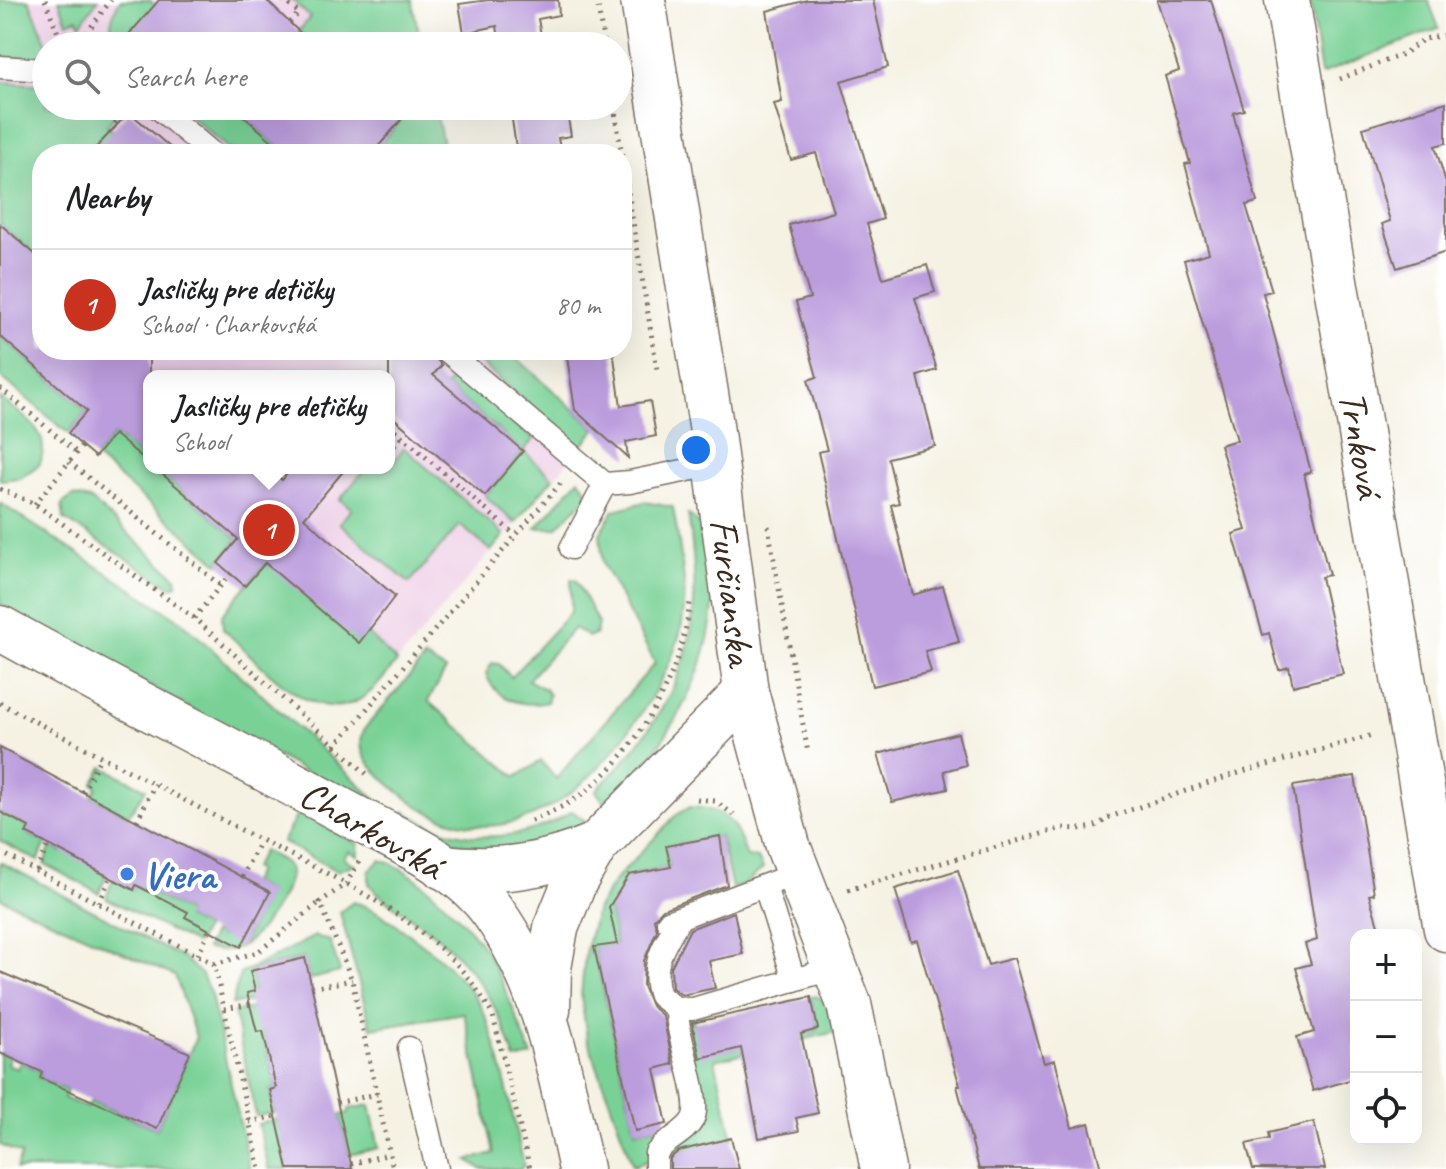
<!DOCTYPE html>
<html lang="en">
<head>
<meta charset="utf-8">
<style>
	body { margin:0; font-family:Caveat,sans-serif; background:#f2f2f2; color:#202124 }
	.controls { position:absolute; right:24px; bottom:24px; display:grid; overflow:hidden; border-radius:16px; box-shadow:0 8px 32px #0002 }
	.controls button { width:72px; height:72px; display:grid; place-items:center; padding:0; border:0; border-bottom:2px solid #e0e0e0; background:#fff; color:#202124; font:40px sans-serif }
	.you { position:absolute; left:696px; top:450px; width:28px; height:28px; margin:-20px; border:6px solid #fff; border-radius:50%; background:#1a73e8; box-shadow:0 0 0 12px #1a73e833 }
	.badge { display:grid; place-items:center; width:52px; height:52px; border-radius:50%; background:#c8321e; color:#fff; font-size:26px; font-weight:700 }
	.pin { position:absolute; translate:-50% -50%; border:4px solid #fff; box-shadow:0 2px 8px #0006 }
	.popup { position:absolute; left:143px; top:370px; width:252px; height:104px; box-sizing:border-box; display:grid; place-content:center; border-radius:16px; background:#fff; filter:drop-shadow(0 2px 6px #0005); font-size:26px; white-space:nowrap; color:#757577 }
	.popup b { font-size:30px; color:#202124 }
	.popup::after { content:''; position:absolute; left:50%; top:100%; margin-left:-16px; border:16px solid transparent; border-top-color:#fff }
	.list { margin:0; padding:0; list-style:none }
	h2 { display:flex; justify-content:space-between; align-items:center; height:104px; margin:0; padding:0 32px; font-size:34px }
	h2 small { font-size:26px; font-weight:400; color:#757577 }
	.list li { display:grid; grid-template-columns:52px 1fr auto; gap:24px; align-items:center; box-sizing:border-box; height:112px; padding:0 32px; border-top:2px solid #e0e0e0 }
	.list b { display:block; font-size:30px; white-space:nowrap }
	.list p { margin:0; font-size:26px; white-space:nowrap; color:#757577 }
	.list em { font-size:26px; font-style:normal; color:#757577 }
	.icon { flex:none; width:44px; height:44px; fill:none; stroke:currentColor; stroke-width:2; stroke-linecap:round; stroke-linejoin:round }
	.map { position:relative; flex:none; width:1446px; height:1169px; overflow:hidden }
	.search { position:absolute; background:#fff; box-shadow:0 8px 32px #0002; left:32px; top:32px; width:600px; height:88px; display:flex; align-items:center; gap:20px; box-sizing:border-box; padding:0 28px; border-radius:44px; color:#757577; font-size:30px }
	.panel { position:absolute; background:#fff; box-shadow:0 8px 32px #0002; left:32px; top:144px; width:600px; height:216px; border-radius:32px }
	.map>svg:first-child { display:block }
	.built { fill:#eed0e7 }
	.green { fill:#79d196; stroke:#5a7e5a; stroke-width:2 }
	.building { fill:#bb9cdd }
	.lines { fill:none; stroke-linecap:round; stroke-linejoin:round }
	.lane-casing { stroke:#7c7063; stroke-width:25 }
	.street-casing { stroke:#7c7063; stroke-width:47 }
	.path { stroke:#7c7063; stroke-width:5; stroke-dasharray:2 6; stroke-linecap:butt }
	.lane { stroke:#fff; stroke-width:22 }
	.street { stroke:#fff; stroke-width:44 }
	.shop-dot { fill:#3f7fe0; stroke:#fff; stroke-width:3 }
	.labels { text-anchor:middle; stroke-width:8; stroke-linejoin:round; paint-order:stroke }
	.street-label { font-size:40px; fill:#3b2a1e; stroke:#fff }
	.shop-label { font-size:40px; font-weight:bold; fill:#366cbe; stroke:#fff; text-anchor:start }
</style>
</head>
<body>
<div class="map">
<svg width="1446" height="1169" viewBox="0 0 1446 1169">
	<rect width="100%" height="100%" fill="#fff"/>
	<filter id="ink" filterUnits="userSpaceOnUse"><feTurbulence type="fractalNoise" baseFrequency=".0125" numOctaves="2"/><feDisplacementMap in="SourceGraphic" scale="16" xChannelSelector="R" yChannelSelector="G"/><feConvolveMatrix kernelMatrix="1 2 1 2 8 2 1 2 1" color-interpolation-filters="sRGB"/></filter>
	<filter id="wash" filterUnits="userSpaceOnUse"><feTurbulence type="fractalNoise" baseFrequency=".006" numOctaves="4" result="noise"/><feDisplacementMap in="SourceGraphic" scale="32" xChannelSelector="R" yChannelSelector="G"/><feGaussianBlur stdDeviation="1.8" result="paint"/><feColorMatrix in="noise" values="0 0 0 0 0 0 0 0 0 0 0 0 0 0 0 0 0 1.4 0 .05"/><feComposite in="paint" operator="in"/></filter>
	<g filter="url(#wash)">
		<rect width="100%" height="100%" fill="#f5f2e3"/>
		<polygon class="built" points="0,0 412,0 421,46 46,46 46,106 435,106 445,154 42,154 42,350 508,350 596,429 397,662 367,633 265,563 245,586 218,563 237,538 155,468 389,468 389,376 149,376 149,463 115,434 95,457 82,446 68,433 87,411 0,336"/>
		<g class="green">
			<polygon points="0,0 29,0 48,46 46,57 0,58"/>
			<polygon points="59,0 98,0 80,24 78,18 67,22"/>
			<path d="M120,0H149L190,36L181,46H113C108,28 111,16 120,0Z"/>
			<polygon points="292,0 412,0 421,46 316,46 299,31 310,17"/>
			<polygon points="1310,0 1428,0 1439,28 1321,74"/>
			<polygon points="0,82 46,85 46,106 123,106 107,126 113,131 93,154 42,154 42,260 0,224"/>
			<polygon points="179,106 232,106 287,154 235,154"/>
			<polygon points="385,106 435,106 445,154 372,154 401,120"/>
			<polygon points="0,336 87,411 68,433 0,376"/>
			<polygon points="465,350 508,350 596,429 580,448"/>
			<polygon points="456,374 534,439 523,451 553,478 515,523 485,496 523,451 446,386"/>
			<path d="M0,398C23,416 54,432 39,465L20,478L0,480Z"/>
			<polygon points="114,434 149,463 149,468 155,468 238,539 218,563 95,457"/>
			<polygon points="404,448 504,535 491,551 460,525 409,583 339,523 352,509 340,499 366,468 389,468"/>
			<polygon points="579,479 587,490 585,499 556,528 536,528"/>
			<polygon points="73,496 91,500 176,577 177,585 171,587 64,519 62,504"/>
			<path d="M645,502L673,507C679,547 690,589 681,629C672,665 654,696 632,726C568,817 478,869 384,779C368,764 354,750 365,728L425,658L446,670L428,701L516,777L541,761L556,779L655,663L603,564L600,534L614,510Z"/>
			<polygon points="0,503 181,621 380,803 375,810 0,604"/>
			<path d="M688,514C709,529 709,543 712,567C723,656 670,746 606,805L596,791C605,780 616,771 625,760C693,678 704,617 688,514Z"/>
			<path d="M265,563L367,633L397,662C386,675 373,693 357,701C308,726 257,659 223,629L222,615Z"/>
			<path d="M571,579L576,580L598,623L596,634L588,637L574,628L528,680L545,689L549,695L547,702C521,708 495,699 486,674L492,663L499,664L511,677L571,612Z"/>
			<polygon points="103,767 146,789 128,816 92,797 97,787 93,784"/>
			<path d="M690,807C728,809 735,823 747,857L758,858L763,868L744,885L732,888L720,836L667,846L671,866L637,873L610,911L616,944L594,948L635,1131L671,1123L648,1161L633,1166L587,1038L581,996L585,953L597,908L615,880L675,816Z"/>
			<path d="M405,811C455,846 521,844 572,811L587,822C523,866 464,850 399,821Z"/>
			<polygon points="0,812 29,827 27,834 46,843 38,861 0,841"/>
			<polygon points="298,813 358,844 358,856 348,851 344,858 354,864 337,871 282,842"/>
			<polygon points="51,846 61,852 64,846 101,866 98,871 106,876 99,893 44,864"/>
			<path d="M263,851C272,856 285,860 289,868C296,884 258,937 243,945C231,952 219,951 206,949L213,932L220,936L224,931L244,941L269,892L251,882L257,871L253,868Z"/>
			<path d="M380,860C411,865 476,930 490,958C507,989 518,1024 532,1056L515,1060C500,1007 475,968 433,933C412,916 386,904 369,884V871Z"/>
			<polygon points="0,862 183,958 202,975 211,995 250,1169 16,1169 21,1154 0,1145 0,1053 10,1057 7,1064 17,1069 20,1062 42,1072 40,1078 67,1090 64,1098 87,1108 91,1101 157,1129 196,1037 175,976 0,898"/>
			<polygon points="113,879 133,890 136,885 188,912 186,918 205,928 196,944 106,898"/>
			<path d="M353,902C372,906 390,921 406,932C433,951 458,972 477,1000C497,1030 514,1125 524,1165L520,1169H481L468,1160L494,1153L464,1013L371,1028L340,912Z"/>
			<polygon points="315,936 330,941 340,972 310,979 304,958 250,971 255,991 248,993 250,1002 232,1004 240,974"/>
			<polygon points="816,996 825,1001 836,1032 715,1060 733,1139 668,1154 694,1127 688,1018 692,1014 702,1056 818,1030 811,997"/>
			<polygon points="252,1008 263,1031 276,1088 270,1090 275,1113 256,1116 234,1012"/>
			<polygon points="370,1105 379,1148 349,1155 340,1115 349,1113 349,1109"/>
			<polygon points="276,1119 279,1129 285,1128 288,1169 269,1169 258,1124"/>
		</g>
		<g id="blocks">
			<g class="building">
				<polygon points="159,0 266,0 314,46 119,46"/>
				<polygon points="488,0 558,0 559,15 538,19 543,46 500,46 497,26 464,33 459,4"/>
				<polygon points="807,0 873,0 888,67 841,81 883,219 867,224 883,278 927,265 935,292 915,298 937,370 918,376 935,446 888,458 899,503 891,505 913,595 943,586 959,642 925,651 931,672 872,686 818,452 827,450 808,380 817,377 796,302 810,298 789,225 834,212 816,153 791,160 774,104 782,102 767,11"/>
				<polygon points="1157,0 1211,0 1244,110 1233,113 1257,202 1246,205 1272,291 1263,293 1311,472 1304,474 1329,575 1321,577 1343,674 1293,686 1289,667 1279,670 1269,633 1263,635 1233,534 1246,530 1220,445 1237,440 1184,260 1209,253 1185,164 1190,163 1165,76 1179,71"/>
				<polygon points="1446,102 1446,143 1435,146 1446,183 1446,252 1397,268 1382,224 1390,221 1363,128"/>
				<polygon points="232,106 385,106 401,120 372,154 287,154"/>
				<polygon points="510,106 566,106 571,136 558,138 561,154 517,154"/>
				<polygon points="129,112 178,154 90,154"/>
				<polygon points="0,224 42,260 42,350 149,350 149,463 114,434 95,457 82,446 68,433 87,411 0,336"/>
				<polygon points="389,350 427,350 442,365 433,375 523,451 485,496 389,414"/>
				<polygon points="566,350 613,350 621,406 650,401 656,436 626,442 628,458 575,410"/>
				<polygon points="155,468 268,468 282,480 292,468 346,468 304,518 395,596 359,643 265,563 245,586 218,563 238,539"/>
				<polygon points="958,733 966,765 944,771 948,789 892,802 878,754"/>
				<polygon points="0,748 270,892 241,947 185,917 188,912 136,885 134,890 26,833 29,827 0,812"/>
				<polygon points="1355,776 1374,894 1369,895 1381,935 1356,935 1356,1078 1313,1091 1297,1037 1314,1032 1296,968 1311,964 1305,944 1317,940 1293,786"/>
				<polygon points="720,836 727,885 663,909 654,919 657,930 644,961 643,986 651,1006 663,1016 673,1064 655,1069 667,1124 635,1131 594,947 617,944 609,907 629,875 671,867 666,846"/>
				<polygon points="958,870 988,965 1014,958 1044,1063 1055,1060 1072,1128 1089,1123 1101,1169 979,1169 957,1086 960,1086 917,940 911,942 895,889"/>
				<polygon points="734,912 743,954 709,961 715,988 682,995 672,988 671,967 690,929"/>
				<polygon points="305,958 310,979 352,1169 288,1169 270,1090 276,1088 263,1031 257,1032 247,993 255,991 250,971"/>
				<polygon points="0,972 190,1053 157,1129 40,1078 42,1072 0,1053"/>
				<polygon points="811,997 818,1029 801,1034 818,1113 796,1118 799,1131 759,1138 741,1048 700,1058 692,1023"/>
				<polygon points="1314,1122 1325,1169 1253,1169 1246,1144 1269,1139 1268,1133"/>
				<polygon points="731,1138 739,1169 670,1169 670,1158 679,1151"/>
			</g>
		</g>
	</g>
	<g filter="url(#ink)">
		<use href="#blocks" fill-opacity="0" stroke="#7c7063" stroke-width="2"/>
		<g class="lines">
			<defs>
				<g id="lane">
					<polyline points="0,67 46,70"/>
					<polyline points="156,106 213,154"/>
					<polyline points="446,350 605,484 630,482 717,464"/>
					<polyline points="571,548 605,484"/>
					<polyline points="765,886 794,980"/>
					<path d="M680,918C665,943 649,966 660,996L677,1009H693L835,968"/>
					<polyline points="668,922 798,873"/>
					<polyline points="409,1048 437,1169"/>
					<path d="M656,1169V1153C666,1139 685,1134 693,1119C703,1099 676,1039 677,1009"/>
				</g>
				<g id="street">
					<polyline points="643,0 711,425 746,692 788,846 849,1004 883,1169"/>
					<polyline points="1287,0 1446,929"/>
					<path d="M0,628C113,691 230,749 343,811C394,839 459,864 493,912C548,988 561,1080 581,1169"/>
					<path d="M443,867C499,873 544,867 596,845"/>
					<polyline points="548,1010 549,968 556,928 575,881 596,845 746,692"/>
				</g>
			</defs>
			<use href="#lane" class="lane-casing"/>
			<use href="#street" class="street-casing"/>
			<g class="path">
				<polyline points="45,0 63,46"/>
				<polyline points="283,0 299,13 290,22"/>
				<polyline points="597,0 604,46"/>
				<polyline points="77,46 111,0"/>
				<polyline points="1340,79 1403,54 1424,39 1446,35"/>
				<polyline points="614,106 657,369"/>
				<polyline points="115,129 112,126 127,109"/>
				<polyline points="0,388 76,452"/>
				<polyline points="389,425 515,535"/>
				<polyline points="389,451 401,437"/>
				<polyline points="69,462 220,585"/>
				<polyline points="0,489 35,504 194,618 370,777"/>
				<polyline points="35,504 82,446"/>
				<polyline points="768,526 808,753"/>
				<polyline points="194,618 231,573"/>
				<path d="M0,703C77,744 154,784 232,825C323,874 443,918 493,1016L530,1169"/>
				<polyline points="335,746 561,483"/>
				<polyline points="83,792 101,756"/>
				<polyline points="697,799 715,801 737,817"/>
				<polyline points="137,821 155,784"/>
				<path d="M531,821C548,813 566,806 581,795C638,752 684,671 690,600"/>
				<polyline points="0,852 214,964 260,1169"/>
				<polyline points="359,862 346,884 320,902 352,980 393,1169"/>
				<polyline points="37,871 48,844"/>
				<polyline points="242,877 260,841"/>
				<path d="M848,890L1062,828C1079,829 1095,831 1107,818L1232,775L1373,735"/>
				<polyline points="99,903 110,878"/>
				<polyline points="198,955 209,930"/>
				<polyline points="214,964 258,952 320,902"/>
				<polyline points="312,988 352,980"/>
				<polyline points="224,1009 251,1004"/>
				<polyline points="337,1103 377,1094"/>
				<polyline points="249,1122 276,1116"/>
				<polyline points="351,1164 390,1154"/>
			</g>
			<use href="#lane" class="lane"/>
			<use href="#street" class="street"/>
		</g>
	</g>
	<circle class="shop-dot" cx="127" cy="874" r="8"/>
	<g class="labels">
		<g class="street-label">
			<text transform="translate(1362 444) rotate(80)" y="14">Trnková</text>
			<text transform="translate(733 592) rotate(83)" y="14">Furčianska</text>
			<text transform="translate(372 829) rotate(30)" y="14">Charkovská</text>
		</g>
		<g class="shop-label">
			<text x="143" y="888">Viera</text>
		</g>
	</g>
</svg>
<div class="controls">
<button>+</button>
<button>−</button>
<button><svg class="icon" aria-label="locate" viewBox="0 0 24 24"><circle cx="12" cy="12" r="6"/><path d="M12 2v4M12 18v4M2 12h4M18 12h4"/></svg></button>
</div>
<div class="you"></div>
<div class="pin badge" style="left:269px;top:530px">1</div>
<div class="popup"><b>Jasličky pre detičky</b>School</div>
<div class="search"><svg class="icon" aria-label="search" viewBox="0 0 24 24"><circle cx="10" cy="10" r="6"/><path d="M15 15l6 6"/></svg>Search here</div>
<section class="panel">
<h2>Nearby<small></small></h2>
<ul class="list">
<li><span class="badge">1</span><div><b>Jasličky pre detičky</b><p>School · Charkovská</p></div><em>80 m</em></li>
</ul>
</section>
</div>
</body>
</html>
